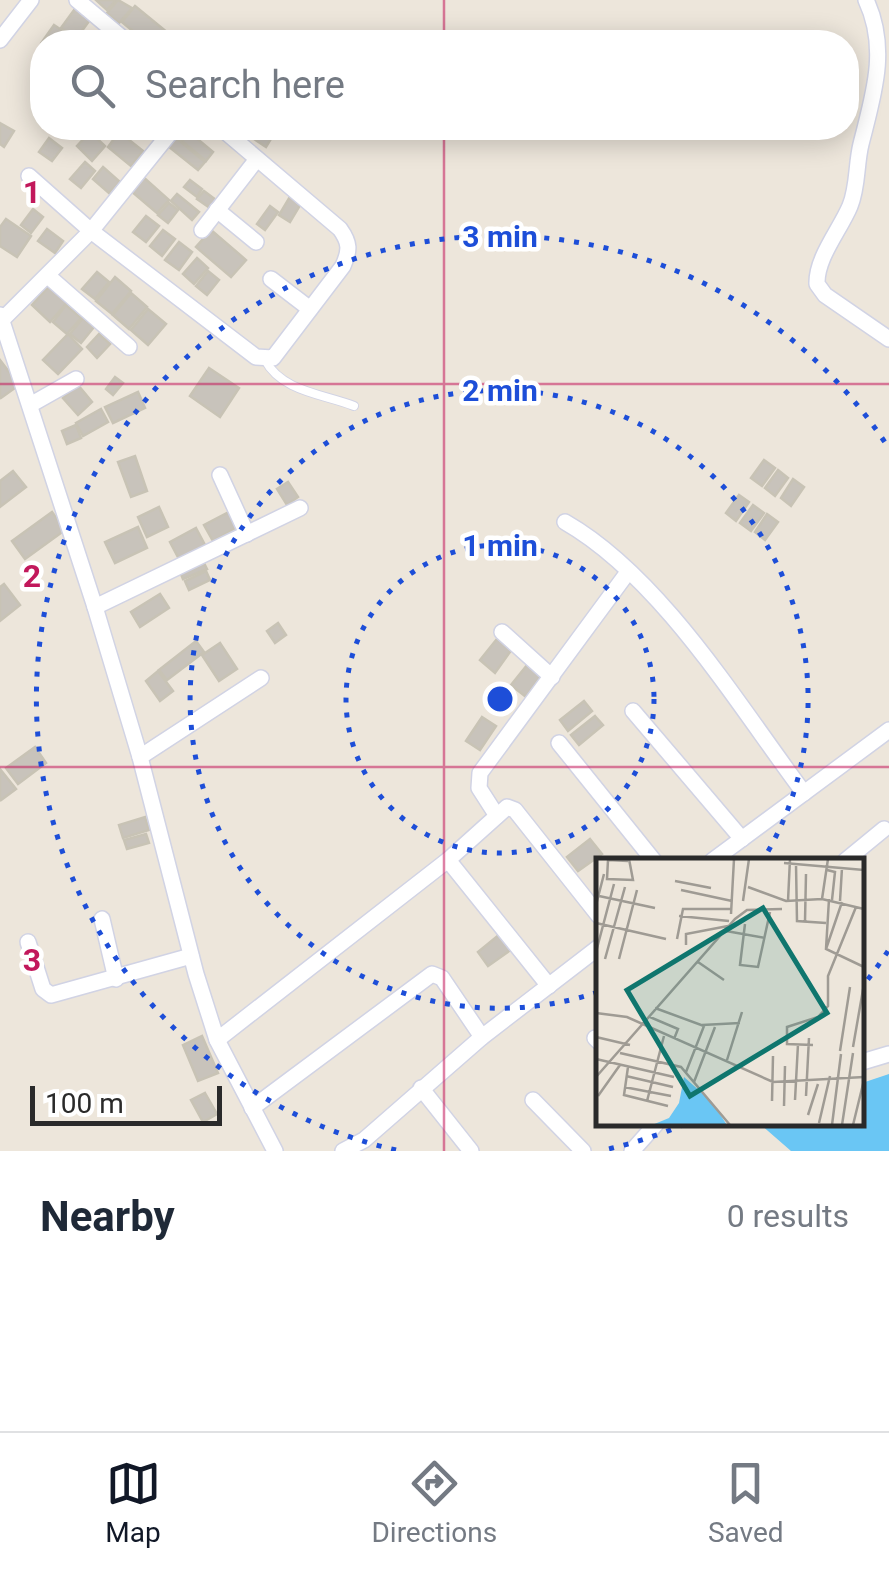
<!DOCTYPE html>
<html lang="en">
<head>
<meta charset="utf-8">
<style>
	body { margin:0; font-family:Roboto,sans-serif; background:#f2f2f3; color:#1f2937 }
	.scale { position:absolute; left:30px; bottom:25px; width:192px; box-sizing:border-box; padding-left:10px; border:5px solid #2a2a2a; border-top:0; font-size:28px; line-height:35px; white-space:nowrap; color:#2a2a2a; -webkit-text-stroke:8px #fff; paint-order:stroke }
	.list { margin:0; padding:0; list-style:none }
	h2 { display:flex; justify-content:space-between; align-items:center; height:130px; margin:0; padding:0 40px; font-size:42px }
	h2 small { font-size:32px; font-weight:400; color:#747a83 }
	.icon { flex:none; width:55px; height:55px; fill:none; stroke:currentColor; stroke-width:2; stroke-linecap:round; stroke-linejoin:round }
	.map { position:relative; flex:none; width:889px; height:1151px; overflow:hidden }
	.search { position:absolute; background:#fff; box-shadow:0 5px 25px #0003; left:30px; right:30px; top:30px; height:110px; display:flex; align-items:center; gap:25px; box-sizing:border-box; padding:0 35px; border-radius:40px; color:#747a83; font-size:38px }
	.sheet { height:280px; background:#fff }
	nav { display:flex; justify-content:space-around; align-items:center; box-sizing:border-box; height:140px; border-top:2px solid #e0e1e3; background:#fff; font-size:28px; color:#747a83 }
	nav a { display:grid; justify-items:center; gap:5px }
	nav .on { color:#111827 }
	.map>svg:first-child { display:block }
	.water { fill:#6ac6f4 }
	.building { fill:#c8c3bb; stroke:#c8c3b5; stroke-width:2.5 }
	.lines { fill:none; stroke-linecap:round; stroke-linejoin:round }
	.service-casing { stroke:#d1d3e4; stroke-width:10 }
	.minor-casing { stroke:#d1d3e4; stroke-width:18 }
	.service { stroke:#fff; stroke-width:8 }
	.minor { stroke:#fff; stroke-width:15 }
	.grid { fill:none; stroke:#c2185b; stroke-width:2.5; stroke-opacity:0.55 }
	.ring { fill:none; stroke:#1d4ed8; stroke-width:5; stroke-dasharray:5 10 }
	.inset-road { fill:none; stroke:#9f9b94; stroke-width:2.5 }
	.view { fill:#0f766e; fill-opacity:0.15; stroke:#0f766e; stroke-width:5 }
	.inset-edge { fill:none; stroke:#2a2a2a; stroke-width:5 }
	.grid-label { font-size:32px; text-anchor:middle; font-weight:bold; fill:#c2185b; stroke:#fff; stroke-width:9; stroke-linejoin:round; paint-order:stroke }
	.centre { fill:#1d4ed8; stroke:#fff; stroke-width:5 }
	.ring-label { font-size:30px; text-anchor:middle; font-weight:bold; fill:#1d4ed8; stroke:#fff; stroke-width:9; stroke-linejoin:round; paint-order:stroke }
</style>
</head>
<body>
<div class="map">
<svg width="889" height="1151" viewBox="0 0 889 1151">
	<rect width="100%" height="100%" fill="#ede6db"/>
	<polygon class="water" points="889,1074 889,1151 791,1151 760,1124 862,1124 862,1083"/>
	<g class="building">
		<polygon points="96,0 116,0 107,10"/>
		<polygon points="118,0 132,8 119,23 107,13"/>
		<polygon points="77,6 92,17 76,39 61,28"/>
		<polygon points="135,6 179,42 146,42 122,22"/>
		<polygon points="54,25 75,39 73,42 42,42"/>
		<polygon points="0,123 14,131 4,147 0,144"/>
		<polygon points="252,128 275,128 277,129 266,147 248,135"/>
		<polygon points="90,132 105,146 92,161 77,146"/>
		<polygon points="119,132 143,151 131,166 108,147"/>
		<polygon points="189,132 213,152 206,161 182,141"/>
		<polygon points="175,137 205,162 198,170 168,146"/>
		<polygon points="49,138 62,148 52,161 39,152"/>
		<polygon points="85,162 95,171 81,188 70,179"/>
		<polygon points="103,167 120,182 109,193 93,179"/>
		<polygon points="142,176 169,200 157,213 130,190"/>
		<polygon points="190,180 202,189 197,197 184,187"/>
		<polygon points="204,191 216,200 210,208 197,199"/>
		<polygon points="177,194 199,212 192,220 171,201"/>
		<polygon points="291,195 302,202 290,222 279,215"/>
		<polygon points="169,203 178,210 168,223 158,215"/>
		<polygon points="270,206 278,212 265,230 257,224"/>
		<polygon points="33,209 43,217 31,233 21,225"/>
		<polygon points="146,216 159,226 146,242 133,232"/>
		<polygon points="6,219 31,236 17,257 0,246 0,227"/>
		<polygon points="47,229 63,241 55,253 38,241"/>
		<polygon points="163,230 175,239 162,256 150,246"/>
		<polygon points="211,230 246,260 231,277 196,247"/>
		<polygon points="179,242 192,252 179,270 165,260"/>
		<polygon points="197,258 208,268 194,284 183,274"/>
		<polygon points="208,271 219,280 207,295 196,286"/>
		<polygon points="97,272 109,282 95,299 82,289"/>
		<polygon points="115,277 131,291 112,314 96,301"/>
		<polygon points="52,283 70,299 50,322 32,305"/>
		<polygon points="131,293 147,307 129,329 113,315"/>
		<polygon points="66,305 81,318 67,334 53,322"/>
		<polygon points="148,309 166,324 148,345 131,330"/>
		<polygon points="83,318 94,327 81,343 70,334"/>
		<polygon points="68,334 82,349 58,374 43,360"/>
		<polygon points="99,334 110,344 97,358 87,347"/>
		<polygon points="0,360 19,385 1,398 0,396"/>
		<polygon points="209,368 239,388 220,417 190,396"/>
		<polygon points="115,377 123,383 113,395 106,389"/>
		<polygon points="78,385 92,402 78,415 63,398"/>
		<polygon points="138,392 145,408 113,423 105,407"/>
		<polygon points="101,409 108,422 83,436 76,423"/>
		<polygon points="76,425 81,438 67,444 62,431"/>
		<polygon points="135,456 147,491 131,497 118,462"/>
		<polygon points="764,460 775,468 762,486 751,478"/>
		<polygon points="778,470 788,478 775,496 765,488"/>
		<polygon points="13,471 26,487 0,507 0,481"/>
		<polygon points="793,479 804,487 791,506 781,498"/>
		<polygon points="288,482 298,497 287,505 277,489"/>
		<polygon points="739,495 749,502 736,521 726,513"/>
		<polygon points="753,505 764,513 751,531 740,523"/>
		<polygon points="159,507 168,527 147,537 138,517"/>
		<polygon points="52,512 65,530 25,559 12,541"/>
		<polygon points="229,512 237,527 213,541 204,525"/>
		<polygon points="767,514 778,522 765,540 755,532"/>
		<polygon points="138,527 147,548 115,563 105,542"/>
		<polygon points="196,528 205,545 179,559 170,542"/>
		<polygon points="202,559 207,569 183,579 179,569"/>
		<polygon points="206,571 210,580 189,590 185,581"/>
		<polygon points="4,584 20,605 0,621 0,587"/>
		<polygon points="160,594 169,608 140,627 131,612"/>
		<polygon points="278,623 286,635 275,643 267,631"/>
		<polygon points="497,639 512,649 495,673 480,660"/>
		<polygon points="196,641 204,652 167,680 159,670"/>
		<polygon points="220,643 237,669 219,681 202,655"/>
		<polygon points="528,664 543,673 526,697 511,685"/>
		<polygon points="158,671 173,691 160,701 146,681"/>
		<polygon points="584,701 592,711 568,731 560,720"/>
		<polygon points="595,716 603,725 579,745 571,735"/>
		<polygon points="482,717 496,726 480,750 466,741"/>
		<polygon points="35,747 46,763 18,784 6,768"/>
		<polygon points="0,769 16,789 1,800 0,798"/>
		<polygon points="145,817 149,830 123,838 119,825"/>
		<polygon points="146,834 149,843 127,849 124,840"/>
		<polygon points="590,839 602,854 578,871 567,857"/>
		<polygon points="500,934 512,949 488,966 478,952"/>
		<polygon points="202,1036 218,1073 198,1081 183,1045"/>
		<polygon points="205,1093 217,1114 203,1122 191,1100"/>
	</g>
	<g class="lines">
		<defs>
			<path id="service" d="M265,360C282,392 324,394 354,406"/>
			<g id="minor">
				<polyline points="77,0 127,42"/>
				<path d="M866,0C889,49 873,96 861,144C856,164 858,187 850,206C840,230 816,258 817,284L825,295L889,339"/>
				<polyline points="0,40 31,0"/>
				<path d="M29,176L91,231L256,357L273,358L343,266C350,250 350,243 340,229L221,128"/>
				<polyline points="217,210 256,242"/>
				<polyline points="202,230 257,159"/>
				<polyline points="48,276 129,347"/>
				<polyline points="271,279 310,309"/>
				<polyline points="0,315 95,607 140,757 196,974 217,1040 275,1151"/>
				<polyline points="2,320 91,231 174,128"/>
				<polyline points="30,405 76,379"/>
				<polyline points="220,475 247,534"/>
				<path d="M565,522C661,577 738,705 804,793"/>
				<polyline points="95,607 300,508"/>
				<polyline points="502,632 552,677"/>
				<polyline points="633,711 742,839"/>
				<polyline points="559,743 654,861"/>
				<polyline points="140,757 261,678"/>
				<polyline points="497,816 479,788 480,773 628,572"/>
				<polyline points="448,860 549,986"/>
				<polyline points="712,861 889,730"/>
				<polyline points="845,861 884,829"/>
				<polyline points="102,919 116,979"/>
				<polyline points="28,942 43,989 51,995 191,956"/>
				<polyline points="595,1038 599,1042"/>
				<polyline points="217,1040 448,860 507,807 515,810 599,916"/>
				<polyline points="862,1062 889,1054"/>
				<polyline points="421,1088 471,1151"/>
				<polyline points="533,1100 583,1151"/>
				<polyline points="252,1108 432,974 442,978 482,1037"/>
				<polyline points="343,1151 364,1140 482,1037 599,947"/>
				<polyline points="632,1151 656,1124"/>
			</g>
		</defs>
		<use href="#service" class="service-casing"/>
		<use href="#minor" class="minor-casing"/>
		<use href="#service" class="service"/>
		<use href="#minor" class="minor"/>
	</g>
	<path class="grid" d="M444,0V42M444,128V1151M0,384H889M0,767H889"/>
	<g class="ring">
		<circle cx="500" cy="699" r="154"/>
		<path d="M598 992A309 309 0 1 1 763 860"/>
		<path d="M888 951A463 463 0 0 1 862 987M685 1124A463 463 0 0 1 604 1150M396 1150A463 463 0 1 1 888 447"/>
	</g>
	<g transform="translate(596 858)">
		<rect width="268" height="268" fill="#ede6db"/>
		<path d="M88,219L115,243L131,267H56L73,260L83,245Z" fill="#6ac6f4"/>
		<path class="inset-road" d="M32,3L12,2L11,21L37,22L33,1M188,5L268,12M200,6L201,63L230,65M231,12L239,14L236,42M79,23L115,30M152,29L190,43L226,41L268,51M85,32L136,43M3,38L59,50M226,41L232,1M233,41L230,91L268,109M147,43L153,1M192,43L194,1M244,43L246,10M0,47L8,16M135,56L138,1M83,58L133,63M209,63L210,16M0,65L70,81M149,66L144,107L162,109L174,54M130,73L169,80M81,81L87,51H135M90,87V76L132,68M230,91L246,44M0,94L18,26M9,101L29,29M23,101L41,32M102,104L128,122M59,150L108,168L90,214M0,155L31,159L177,224L268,219M54,159L82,171L78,181M106,167L144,165M0,179L34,187M217,187L191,186V169L222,159L232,148V118L260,49M257,189L268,126M244,193L254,129M24,195L85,209L134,267M0,201L78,219M131,202L146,154M32,209L28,237L72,248M30,218L77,229M0,219L139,61L151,52L186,51M98,224L119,169M28,229L75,238M2,238L24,207M210,238L213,180M199,242L202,186M51,243L68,178M176,243L177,198M188,248L189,208M212,257L222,226M223,265L234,218M236,267L245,196M246,267L257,195M257,267L268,222"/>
		<path class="view" d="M167,50L231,155L94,238L31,132Z"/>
		<rect width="268" height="268" class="inset-edge"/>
	</g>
	<g class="grid-label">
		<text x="32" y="203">1</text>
		<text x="32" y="587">2</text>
		<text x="32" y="971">3</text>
	</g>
	<circle cx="500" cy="699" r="15" class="centre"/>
	<g class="ring-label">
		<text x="500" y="247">3 min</text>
		<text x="500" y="401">2 min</text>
		<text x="500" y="556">1 min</text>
	</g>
</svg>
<div class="scale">100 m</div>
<div class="search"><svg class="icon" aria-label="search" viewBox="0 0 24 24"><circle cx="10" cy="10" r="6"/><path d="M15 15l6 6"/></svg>Search here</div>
</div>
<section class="sheet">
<h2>Nearby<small>0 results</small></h2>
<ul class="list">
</ul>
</section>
<nav>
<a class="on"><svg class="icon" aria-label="map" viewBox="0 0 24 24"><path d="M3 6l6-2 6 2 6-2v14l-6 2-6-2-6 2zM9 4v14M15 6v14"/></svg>Map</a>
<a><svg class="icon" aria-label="directions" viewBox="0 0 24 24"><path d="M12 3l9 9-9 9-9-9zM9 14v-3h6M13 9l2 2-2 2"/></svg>Directions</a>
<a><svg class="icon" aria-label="saved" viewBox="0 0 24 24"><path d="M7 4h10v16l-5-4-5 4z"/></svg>Saved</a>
</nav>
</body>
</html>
